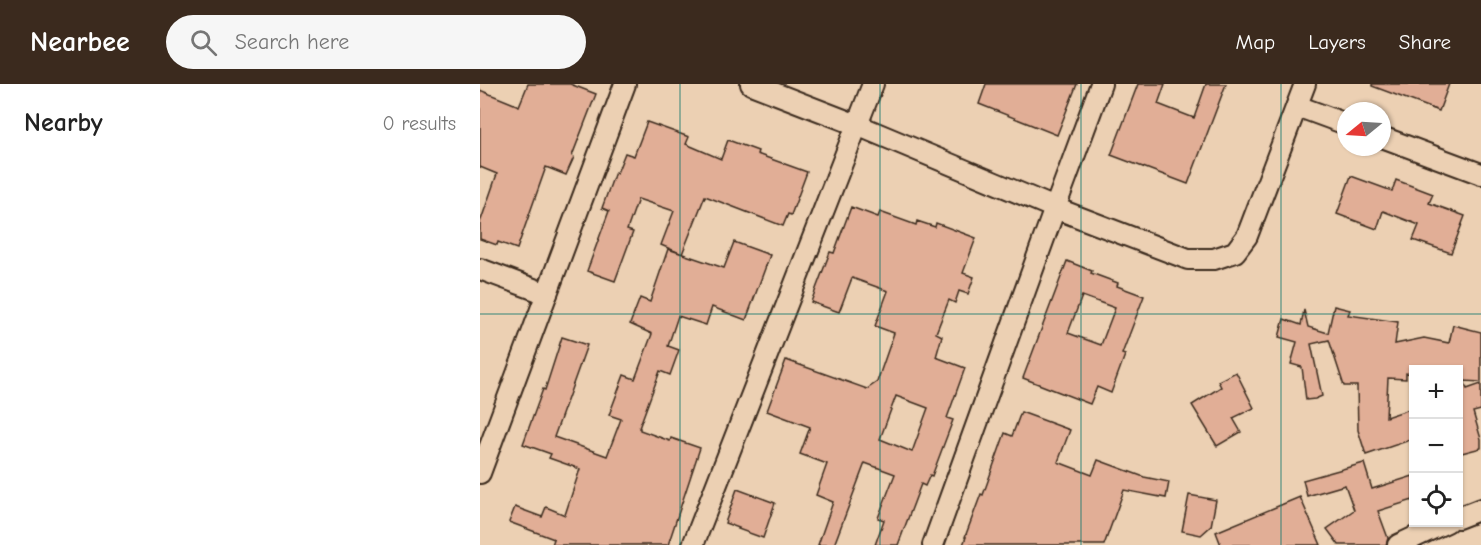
<!DOCTYPE html>
<html lang="en">
<head>
<meta charset="utf-8">
<style>
	body { margin:0; font-family:"Comic Neue",sans-serif; background:#f6f6f6; color:#222 }
	.controls { position:absolute; right:18px; bottom:18px; display:grid; overflow:hidden; border-radius:0px; box-shadow:0 2px 4px #0004 }
	.controls button { width:54px; height:54px; display:grid; place-items:center; padding:0; border:0; border-bottom:2px solid #e0e0e0; background:#fff; color:#222; font:30px sans-serif }
	.compass { position:absolute; left:857px; top:18px; width:54px; height:54px; border-radius:50%; background:#fff; box-shadow:0 2px 4px #0004; rotate:252deg }
	.list { margin:0; padding:0; list-style:none }
	h2 { display:flex; justify-content:space-between; align-items:center; height:78px; margin:0; padding:0 24px; font-size:26px }
	h2 small { font-size:20px; font-weight:400; color:#767676 }
	.icon { flex:none; width:33px; height:33px; fill:none; stroke:currentColor; stroke-width:2; stroke-linecap:round; stroke-linejoin:round }
	.map { position:relative; flex:none; width:1001px; height:461px; overflow:hidden }
	header { display:flex; align-items:center; gap:36px; box-sizing:border-box; height:84px; padding:0 30px; background:#3b2a1e; color:#fff }
	header strong { font-size:28px }
	nav { display:flex; gap:33px; margin-inline-start:auto; font-size:21px }
	.search { width:420px; height:54px; background:#f6f6f6; display:flex; align-items:center; gap:15px; box-sizing:border-box; padding:0 21px; border-radius:33px; color:#767676; font-size:22px }
	main { display:flex }
	aside { flex:1; background:#fff }
	.map>svg:first-child { display:block }
	.building { fill:#e1ae96; stroke:#3b2a1e; stroke-width:1.5; fill-rule:evenodd }
	.lines { fill:none; stroke-linecap:round; stroke-linejoin:round }
	.minor-casing { stroke:#3b2a1e; stroke-width:24 }
	.minor { stroke:#ecd0b3; stroke-width:20 }
	.grid { fill:none; stroke:#0f766e; stroke-width:1.5; stroke-opacity:0.55 }
</style>
</head>
<body>
<header>
<strong>Nearbee</strong>
<div class="search"><svg class="icon" aria-label="search" viewBox="0 0 24 24"><circle cx="10" cy="10" r="6"/><path d="M15 15l6 6"/></svg>Search here</div>
<nav><a>Map</a><a>Layers</a><a>Share</a></nav>
</header>
<main>
<aside>
<h2>Nearby<small>0 results</small></h2>
<ul class="list">
</ul>
</aside>
<div class="map">
<svg width="1001" height="461" viewBox="0 0 1001 461">
	<rect width="100%" height="100%" fill="#ecd0b3"/>
	<filter id="ink" filterUnits="userSpaceOnUse"><feTurbulence type="fractalNoise" baseFrequency=".0167" numOctaves="2"/><feDisplacementMap in="SourceGraphic" scale="12" xChannelSelector="R" yChannelSelector="G"/><feConvolveMatrix kernelMatrix="1 2 1 2 8 2 1 2 1" color-interpolation-filters="sRGB"/></filter>
	<g filter="url(#ink)">
		<g class="building">
			<polygon points="48,0 90,0 116,10 92,72 94,73 86,91 66,83 37,165 18,158 17,161 0,155 0,139 17,90 0,83 0,6 39,22"/>
			<polygon points="506,0 597,0 577,51 499,20"/>
			<polygon points="658,0 685,0 678,20 714,34 726,0 746,0 708,100 631,71"/>
			<polygon points="892,0 969,0 959,27 892,2"/>
			<polygon points="167,38 209,53 206,60 241,75 248,56 278,67 277,70 327,88 311,131 308,130 303,142 225,112 202,170 181,161 194,127 158,115 147,146 153,148 135,197 107,187 129,127 122,124 135,88 137,89 145,69 154,72"/>
			<polygon points="871,92 912,107 916,96 953,110 949,119 985,132 971,169 933,156 939,141 903,127 897,145 857,130"/>
			<path d="M371,123L398,133L400,128L436,141L437,137L455,143L456,139L496,154L483,189L494,193L488,210L479,207L475,219L469,216L456,249L462,252L456,273L485,284L467,334L473,336L452,392L450,391L445,402L441,400L418,461H395L404,436L398,434L415,390L385,379L354,461H338L353,418L336,411L347,380L320,370L330,343L287,327L306,276L387,305L397,298L414,249L395,242L408,207L372,194L359,228L331,218L350,168L354,169ZM416,312L448,324L432,368L400,355Z"/>
			<polygon points="254,158 290,171 266,236 232,223 226,241 198,232 188,262 199,266 190,291 180,287 159,344 160,344 160,346 190,357 191,354 220,364 188,461 72,461 74,455 29,438 35,423 62,433 66,423 85,431 100,385 69,374 71,370 43,360 63,305 65,306 82,253 107,261 74,353 127,372 141,335 129,331 144,291 155,295 172,250 150,240 160,214 170,218 188,165 244,184"/>
			<path d="M587,177L612,187L611,189L638,199L637,202L664,212L642,270L645,271L631,309L617,303L610,320L543,294ZM602,212L635,224L621,261L588,249Z"/>
			<polygon points="854,222 870,226 868,231 918,238 915,260 944,254 969,259 973,241 1001,248 1001,298 984,297 987,305 1001,300 1001,326 993,328 1001,355 1001,364 978,370 978,285 933,285 933,290 926,289 926,295 908,294 906,333 930,325 933,335 933,355 886,371 878,346 877,302 864,302 849,256 831,260 842,312 835,315 826,316 822,283 811,280 817,258 799,253 804,235 821,241 824,226 828,243 848,249"/>
			<polygon points="756,288 774,324 753,334 761,348 737,362 712,321 741,303 738,297"/>
			<polygon points="541,328 590,346 578,378 612,391 618,376 664,393 689,398 686,414 644,406 624,461 483,461 486,453 485,453 501,410 503,411 525,349 532,352"/>
			<polygon points="884,379 892,405 933,392 933,416 898,427 908,454 906,461 859,461 847,445 874,426 865,401 827,412 823,396"/>
			<polygon points="257,405 295,419 283,454 258,445 259,444 245,439"/>
			<polygon points="709,411 736,416 731,442 721,451 702,447"/>
			<polygon points="820,413 841,461 741,461 736,448"/>
		</g>
		<g class="lines">
			<defs>
				<g id="minor">
					<polyline points="271,0 377,41 575,124 708,175 734,175 755,168 767,152 825,0"/>
					<polyline points="817,22 866,40"/>
					<polyline points="902,53 1001,90"/>
					<polyline points="0,185 67,210"/>
					<polyline points="0,389 145,0"/>
					<polyline points="978,434 1001,425"/>
					<polyline points="213,461 393,0"/>
					<polyline points="453,461 575,124 621,0"/>
					<polyline points="918,461 967,438"/>
				</g>
			</defs>
			<use href="#minor" class="minor-casing"/>
			<use href="#minor" class="minor"/>
		</g>
	</g>
	<path class="grid" d="M200,0V461M400,0V461M601,0V461M801,0V461M0,230H1001"/>
</svg>
<div class="controls">
<button>+</button>
<button>−</button>
<button><svg class="icon" aria-label="locate" viewBox="0 0 24 24"><circle cx="12" cy="12" r="6"/><path d="M12 2v4M12 18v4M2 12h4M18 12h4"/></svg></button>
</div>
<svg class="compass" viewBox="-18 -18 36 36"><path d="M0-13l5 13h-10z" fill="#e53935"/><path d="M0 13l5-13h-10z" fill="#767676"/></svg>
</div>
</main>
</body>
</html>
